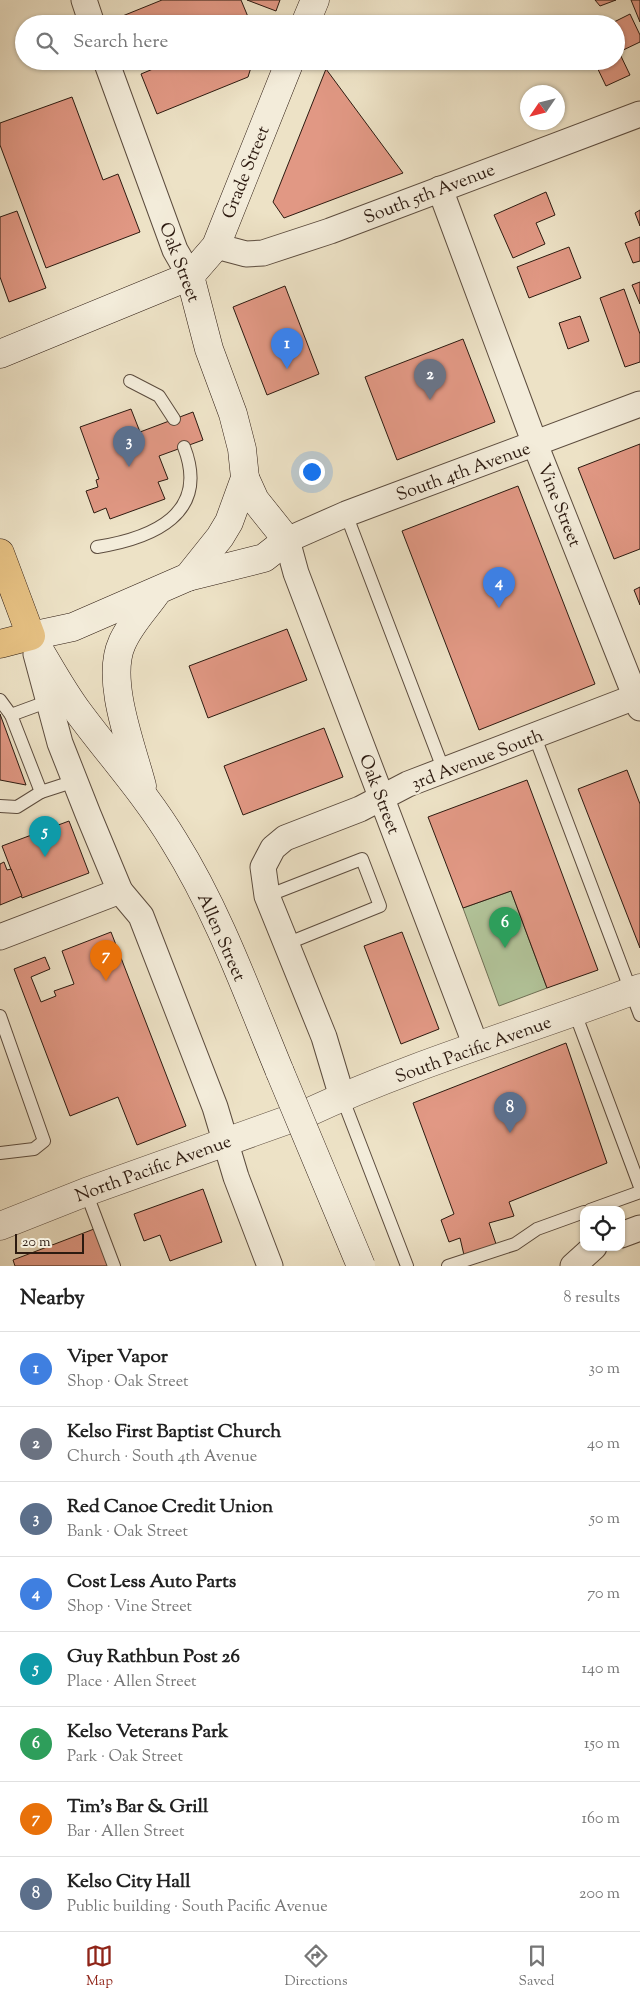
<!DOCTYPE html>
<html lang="en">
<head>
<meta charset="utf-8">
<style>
	body { margin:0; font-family:"Sorts Mill Goudy",serif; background:#f6f6f6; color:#222 }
	.controls { position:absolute; right:15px; bottom:15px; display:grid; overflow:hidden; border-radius:10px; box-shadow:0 1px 4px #0004 }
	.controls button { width:45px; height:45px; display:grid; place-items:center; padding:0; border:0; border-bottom:1px solid #e0e0e0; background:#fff; color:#222; font:25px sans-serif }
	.compass { position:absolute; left:520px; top:85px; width:45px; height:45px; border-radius:50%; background:#fff; box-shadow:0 1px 4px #0004; rotate:235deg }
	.scale { position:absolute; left:15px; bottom:12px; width:69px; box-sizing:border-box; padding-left:5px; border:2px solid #2c1a10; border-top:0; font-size:14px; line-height:18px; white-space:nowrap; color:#2c1a10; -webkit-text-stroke:4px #f3ecda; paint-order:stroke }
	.you { position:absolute; left:311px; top:471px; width:18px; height:18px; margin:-12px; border:4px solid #fff; border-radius:50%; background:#1a73e8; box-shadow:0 0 0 8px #1a73e833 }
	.badge { display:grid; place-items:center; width:32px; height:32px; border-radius:50%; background:#8f2418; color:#fff; font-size:16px; font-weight:700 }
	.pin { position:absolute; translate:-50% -41px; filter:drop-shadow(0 1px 2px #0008) }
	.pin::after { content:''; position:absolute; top:26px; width:18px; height:15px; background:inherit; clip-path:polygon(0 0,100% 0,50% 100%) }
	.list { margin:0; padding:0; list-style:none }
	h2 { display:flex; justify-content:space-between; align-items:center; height:65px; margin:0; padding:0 20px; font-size:21px }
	h2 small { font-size:16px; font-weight:400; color:#767676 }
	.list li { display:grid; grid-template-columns:32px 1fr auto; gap:15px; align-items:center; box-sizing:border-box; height:75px; padding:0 20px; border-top:1px solid #e0e0e0 }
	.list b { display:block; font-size:19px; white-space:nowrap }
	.list p { margin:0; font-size:16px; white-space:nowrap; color:#767676 }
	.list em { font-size:16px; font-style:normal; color:#767676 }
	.icon { flex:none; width:28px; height:28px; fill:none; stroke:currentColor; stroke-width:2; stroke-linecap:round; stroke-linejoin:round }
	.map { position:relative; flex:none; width:640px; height:1266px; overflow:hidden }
	.search { position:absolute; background:#fff; box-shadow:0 1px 4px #0004; left:15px; right:15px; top:15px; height:55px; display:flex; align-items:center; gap:12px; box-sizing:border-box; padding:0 18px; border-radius:28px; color:#767676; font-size:19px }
	.sheet { height:665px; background:#fff }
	nav { display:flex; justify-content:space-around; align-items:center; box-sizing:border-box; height:70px; border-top:1px solid #e0e0e0; background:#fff; font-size:14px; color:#767676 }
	nav a { display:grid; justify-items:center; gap:2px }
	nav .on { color:#8f2418 }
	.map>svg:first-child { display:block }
	.green { fill:#b2c49a; stroke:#6f6f55 }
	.building { fill:#e19884; stroke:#2c1a10 }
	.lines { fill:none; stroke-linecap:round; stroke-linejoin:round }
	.service-casing { stroke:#5c4c3e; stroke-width:14 }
	.minor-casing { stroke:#5c4c3e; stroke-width:27 }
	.tertiary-casing { stroke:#5c4c3e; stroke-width:29 }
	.secondary-casing { stroke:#2c1a10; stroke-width:29 }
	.primary-casing { stroke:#2c1a10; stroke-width:29 }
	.service { stroke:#f3ecda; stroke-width:12 }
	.minor { stroke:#f3ecda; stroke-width:25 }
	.tertiary { stroke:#f3ecda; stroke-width:28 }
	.secondary { stroke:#f3ecda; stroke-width:28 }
	.primary { stroke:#e6c183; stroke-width:28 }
	.secondary-bridge-casing { stroke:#2c1a10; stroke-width:29; stroke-linecap:butt }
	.secondary-bridge { stroke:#f3ecda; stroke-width:28 }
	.labels { text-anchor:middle; stroke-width:4.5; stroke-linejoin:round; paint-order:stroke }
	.street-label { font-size:18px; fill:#2c1a10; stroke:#f3ecda }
</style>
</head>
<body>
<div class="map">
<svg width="640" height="1266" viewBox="0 0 640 1266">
	<rect width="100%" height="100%" fill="#ede2c6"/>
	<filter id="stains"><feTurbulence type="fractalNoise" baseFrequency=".004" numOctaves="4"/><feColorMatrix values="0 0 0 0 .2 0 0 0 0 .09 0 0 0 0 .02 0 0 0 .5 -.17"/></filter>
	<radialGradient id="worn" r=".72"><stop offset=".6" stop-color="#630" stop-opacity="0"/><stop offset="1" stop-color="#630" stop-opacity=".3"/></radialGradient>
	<polygon class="green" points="511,891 547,988 499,1006 463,908"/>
	<g class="building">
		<polygon points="162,0 241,0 251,24 122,24 120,17"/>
		<polygon points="247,0 280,0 276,11"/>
		<polygon points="595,0 616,0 600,6"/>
		<polygon points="631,0 640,0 640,22"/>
		<polygon points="630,14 640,35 640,42 619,52 630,75 606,86 594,61 616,61 616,24 610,24"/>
		<polygon points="172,61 253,61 248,77 157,114 141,74"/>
		<polygon points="326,69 403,173 284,218 273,202"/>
		<polygon points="72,97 103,180 118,174 140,232 46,268 0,145 0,123"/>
		<polygon points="546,192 555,215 536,223 545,244 513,258 494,215"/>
		<polygon points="640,210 640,226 635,213"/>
		<polygon points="17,211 46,288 9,302 0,277 0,217"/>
		<polygon points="640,237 640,261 633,263 625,243"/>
		<polygon points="569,247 581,278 529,298 517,267"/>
		<polygon points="640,282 640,304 632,285"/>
		<polygon points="285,286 319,374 267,395 233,307"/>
		<polygon points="624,289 640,334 640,362 625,367 600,298"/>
		<polygon points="580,316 589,341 568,349 559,323"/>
		<polygon points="463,339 495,422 397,460 365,377"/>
		<polygon points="131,409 140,432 193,412 203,440 159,456 168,479 158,482 165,499 110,519 106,508 94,513 86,491 98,487 96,480 99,479 80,427"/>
		<polygon points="640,444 640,549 614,559 578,468"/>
		<polygon points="518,486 595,684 479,730 402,531"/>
		<polygon points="640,587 640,605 634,590"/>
		<polygon points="287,629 307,680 208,718 189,666"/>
		<polygon points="0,714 26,785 0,780"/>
		<polygon points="324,728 343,777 243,815 224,766"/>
		<polygon points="627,770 640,804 640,948 578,789"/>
		<polygon points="527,780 598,970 547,988 511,891 463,908 428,817"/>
		<polygon points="69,821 89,873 22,898 2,846"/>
		<polygon points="4,862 7,870 11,869 22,896 0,905 0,864"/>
		<polygon points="111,932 186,1126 137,1145 118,1097 70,1116 14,969 45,957 50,969 31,977 41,1002 56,996 54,991 74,984 62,951"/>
		<polygon points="402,932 439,1029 401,1044 364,946"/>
		<polygon points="566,1043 607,1163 509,1202 514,1216 489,1223 496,1244 464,1255 460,1238 449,1242 441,1220 454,1214 413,1103"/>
		<polygon points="203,1189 222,1242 170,1261 160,1235 144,1241 134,1214"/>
		<polygon points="94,1229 108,1266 15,1266 13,1260"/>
	</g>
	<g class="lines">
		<defs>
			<g id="service">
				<polyline points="130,381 159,396 174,419"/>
				<polyline points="346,514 444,771"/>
				<path d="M97,547C153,538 210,514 184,447"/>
				<polyline points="0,700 11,715"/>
				<polyline points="49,701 11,715 41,792 75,781"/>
				<polyline points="535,737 640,1015"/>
				<polyline points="0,806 17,807 41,792"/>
				<polyline points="267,896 362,859 380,906 286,944"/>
				<polyline points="575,1013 640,1187"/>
				<polyline points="0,1016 44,1141 34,1149 0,1153"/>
				<polyline points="342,1097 407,1266"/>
				<polyline points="86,1192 114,1266"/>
				<polyline points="590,1210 640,1192"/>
				<polyline points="448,1266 515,1244 537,1229 584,1212"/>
			</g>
			<g id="minor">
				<polyline points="84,0 92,24"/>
				<polyline points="106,61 175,250 190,276"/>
				<polyline points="440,189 535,444 640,708"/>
				<polyline points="216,246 246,254 263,253 330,231 640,114"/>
				<polyline points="36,654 60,743 88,814 120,891 141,916 215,1107 236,1177 270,1266"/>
				<polyline points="0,937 120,891"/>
				<polyline points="476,1046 296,573 287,540 346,514 640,404"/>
				<polyline points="342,1097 324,1037 267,896 263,867 273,848 285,838 360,809 408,784 640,695"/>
				<polyline points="621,1235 640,1228"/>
				<polyline points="573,1266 594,1247"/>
			</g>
			<path id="tertiary" d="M0,1226L86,1192L307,1113C414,1063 530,1030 640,988"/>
			<g id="secondary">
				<polyline points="305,24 315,0"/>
				<path d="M190,276L209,349L233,414L242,449L245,478L229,522L220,537L188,577L73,627L31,636C47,662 61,689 79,713C111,756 147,796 174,841C219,913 248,995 280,1072"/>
				<polyline points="0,354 190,276 216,246 290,61"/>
				<polyline points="188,577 264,558 287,540 255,500 245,478"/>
				<path d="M142,786C132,747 105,680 122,643C130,624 146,608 157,592"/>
			</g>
			<polyline id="primary" points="0,553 31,636 0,644"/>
		</defs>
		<use href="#service" class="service-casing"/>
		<use href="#minor" class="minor-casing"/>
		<use href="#tertiary" class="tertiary-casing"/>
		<use href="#secondary" class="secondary-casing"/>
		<use href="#primary" class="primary-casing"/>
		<use href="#service" class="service"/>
		<use href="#minor" class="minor"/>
		<use href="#tertiary" class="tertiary"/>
		<use href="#secondary" class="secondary"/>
		<use href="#primary" class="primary"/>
		<defs>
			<polyline id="secondary-bridge" points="280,1072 361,1266"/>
		</defs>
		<use href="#secondary-bridge" class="secondary-bridge-casing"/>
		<use href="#secondary-bridge" class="secondary-bridge"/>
	</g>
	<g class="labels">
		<g class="street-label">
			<text transform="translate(245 172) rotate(-68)" y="6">Grade Street</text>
			<text transform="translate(429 193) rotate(-21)" y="6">South 5th Avenue</text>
			<text transform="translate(180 262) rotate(69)" y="6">Oak Street</text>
			<text transform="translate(463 471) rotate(-20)" y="6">South 4th Avenue</text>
			<text transform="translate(560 505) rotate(68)" y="6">Vine Street</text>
			<text transform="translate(477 759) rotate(-21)" y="6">3rd Avenue South</text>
			<text transform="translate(380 794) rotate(69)" y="6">Oak Street</text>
			<text transform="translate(222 937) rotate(66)" y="6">Allen Street</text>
			<text transform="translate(473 1049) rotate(-20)" y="6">South Pacific Avenue</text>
			<text transform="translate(153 1168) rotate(-20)" y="6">North Pacific Avenue</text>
		</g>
	</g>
	<rect width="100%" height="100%" filter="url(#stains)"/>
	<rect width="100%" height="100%" fill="url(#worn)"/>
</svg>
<div class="controls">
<button><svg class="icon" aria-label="locate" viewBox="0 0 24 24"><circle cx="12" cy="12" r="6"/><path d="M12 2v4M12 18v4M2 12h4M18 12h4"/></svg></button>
</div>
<svg class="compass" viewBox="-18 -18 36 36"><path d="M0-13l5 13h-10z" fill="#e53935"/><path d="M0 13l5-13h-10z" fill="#767676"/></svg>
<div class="scale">20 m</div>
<div class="you"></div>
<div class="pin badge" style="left:287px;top:369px;background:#3f7fe0">1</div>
<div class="pin badge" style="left:430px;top:400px;background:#6b7280">2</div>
<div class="pin badge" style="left:129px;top:467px;background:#5c6f8a">3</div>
<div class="pin badge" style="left:499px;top:608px;background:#3f7fe0">4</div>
<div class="pin badge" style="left:45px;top:857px;background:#0f9aa8">5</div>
<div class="pin badge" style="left:505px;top:948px;background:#2e9e5b">6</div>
<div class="pin badge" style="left:106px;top:981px;background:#e8710a">7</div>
<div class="pin badge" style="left:510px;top:1133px;background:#5c6f8a">8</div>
<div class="search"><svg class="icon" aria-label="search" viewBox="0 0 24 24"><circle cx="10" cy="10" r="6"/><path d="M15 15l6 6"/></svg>Search here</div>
</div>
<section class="sheet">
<h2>Nearby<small>8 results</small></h2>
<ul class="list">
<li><span class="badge" style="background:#3f7fe0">1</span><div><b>Viper Vapor</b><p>Shop · Oak Street</p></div><em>30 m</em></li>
<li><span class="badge" style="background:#6b7280">2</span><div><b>Kelso First Baptist Church</b><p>Church · South 4th Avenue</p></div><em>40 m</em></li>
<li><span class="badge" style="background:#5c6f8a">3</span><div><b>Red Canoe Credit Union</b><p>Bank · Oak Street</p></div><em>50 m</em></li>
<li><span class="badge" style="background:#3f7fe0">4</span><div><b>Cost Less Auto Parts</b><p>Shop · Vine Street</p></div><em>70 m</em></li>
<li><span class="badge" style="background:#0f9aa8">5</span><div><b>Guy Rathbun Post 26</b><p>Place · Allen Street</p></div><em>140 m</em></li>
<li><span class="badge" style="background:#2e9e5b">6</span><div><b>Kelso Veterans Park</b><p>Park · Oak Street</p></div><em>150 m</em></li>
<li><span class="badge" style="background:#e8710a">7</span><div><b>Tim's Bar &amp; Grill</b><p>Bar · Allen Street</p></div><em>160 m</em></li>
<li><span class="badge" style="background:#5c6f8a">8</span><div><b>Kelso City Hall</b><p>Public building · South Pacific Avenue</p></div><em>200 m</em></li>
</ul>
</section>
<nav>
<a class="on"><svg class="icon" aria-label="map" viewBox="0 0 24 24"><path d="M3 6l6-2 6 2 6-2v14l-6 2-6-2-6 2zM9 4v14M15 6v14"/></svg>Map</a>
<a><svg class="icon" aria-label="directions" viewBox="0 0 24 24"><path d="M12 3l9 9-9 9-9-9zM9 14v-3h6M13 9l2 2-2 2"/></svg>Directions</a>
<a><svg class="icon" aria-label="saved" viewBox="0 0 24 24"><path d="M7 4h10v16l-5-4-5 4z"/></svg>Saved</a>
</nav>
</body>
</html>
